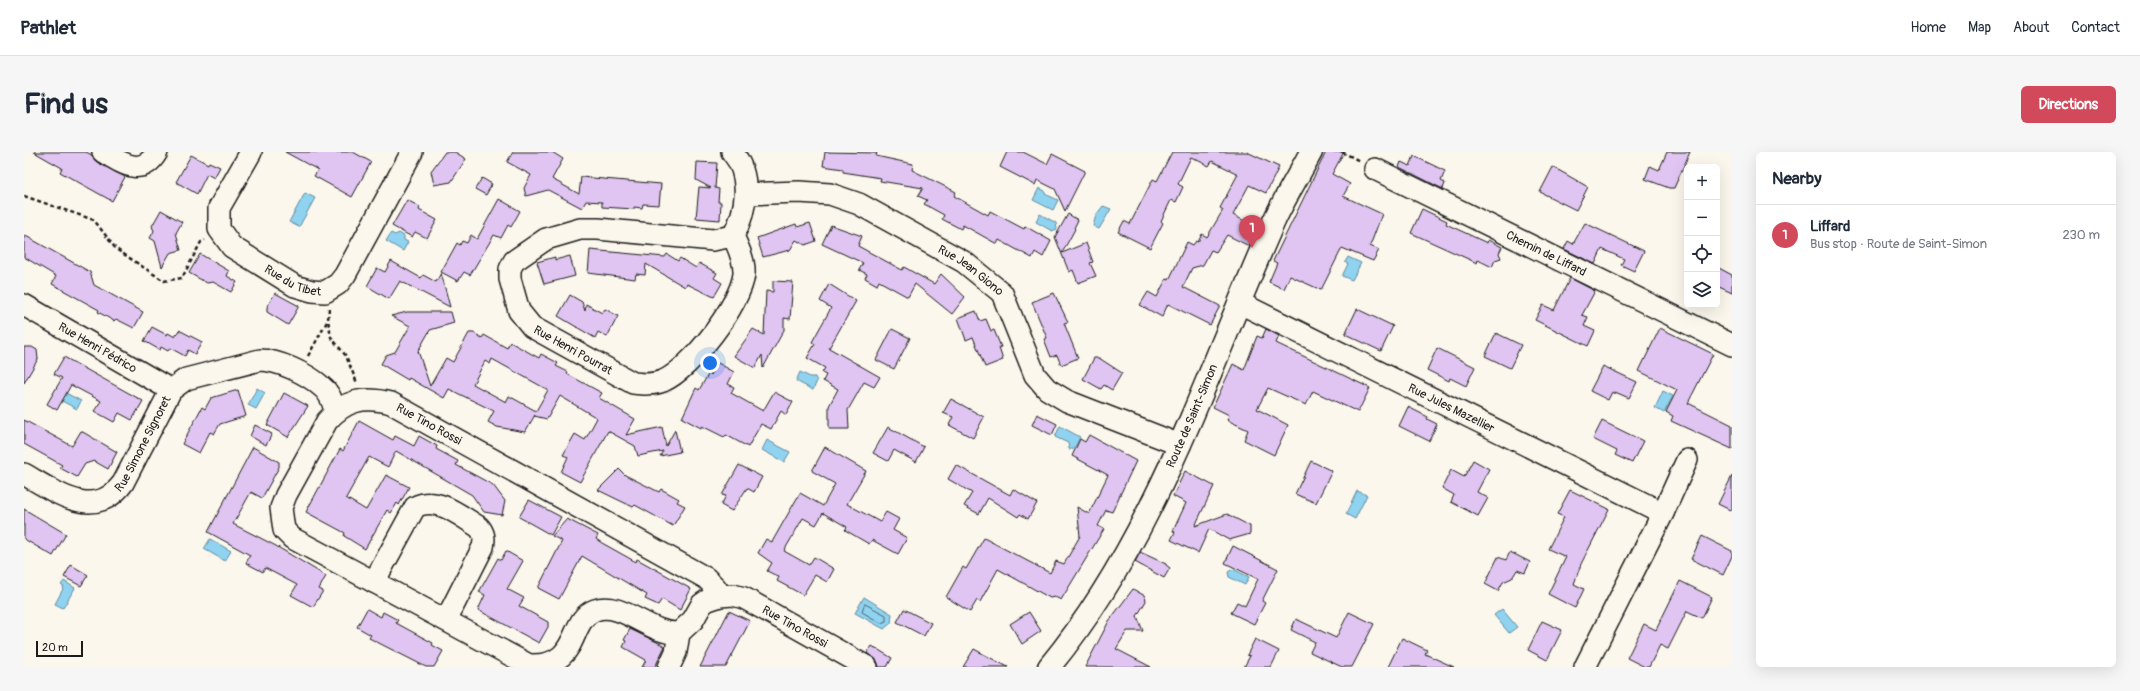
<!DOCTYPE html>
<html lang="en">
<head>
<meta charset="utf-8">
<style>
	body { margin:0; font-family:Pangolin,sans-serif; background:#f6f6f7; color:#1f2937 }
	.controls { position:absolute; right:12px; top:12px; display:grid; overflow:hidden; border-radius:6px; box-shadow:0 4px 16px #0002 }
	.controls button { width:36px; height:36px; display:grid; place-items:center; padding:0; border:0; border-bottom:1px solid #e0e1e3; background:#fff; color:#1f2937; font:20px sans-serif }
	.scale { position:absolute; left:12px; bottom:10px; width:47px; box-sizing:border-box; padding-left:4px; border:2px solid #1c1c1c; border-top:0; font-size:11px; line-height:14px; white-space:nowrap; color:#1c1c1c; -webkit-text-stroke:3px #fbf7ec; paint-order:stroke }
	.you { position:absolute; left:686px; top:211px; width:14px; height:14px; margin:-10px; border:3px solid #fff; border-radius:50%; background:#1a73e8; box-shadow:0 0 0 6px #1a73e833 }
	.badge { display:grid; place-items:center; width:26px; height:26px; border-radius:50%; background:#d1495b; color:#fff; font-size:13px; font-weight:700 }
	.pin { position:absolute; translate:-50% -33px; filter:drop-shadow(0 1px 2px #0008) }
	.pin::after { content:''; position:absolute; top:21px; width:14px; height:12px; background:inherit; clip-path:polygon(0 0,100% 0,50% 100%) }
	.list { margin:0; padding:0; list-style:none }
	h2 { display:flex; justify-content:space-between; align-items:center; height:52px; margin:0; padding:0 16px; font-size:17px }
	h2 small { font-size:13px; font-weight:400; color:#747a83 }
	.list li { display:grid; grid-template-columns:26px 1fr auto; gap:12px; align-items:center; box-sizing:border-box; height:60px; padding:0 16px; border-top:1px solid #e0e1e3 }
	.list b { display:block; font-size:15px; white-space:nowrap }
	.list p { margin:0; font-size:13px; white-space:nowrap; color:#747a83 }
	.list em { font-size:13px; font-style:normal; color:#747a83 }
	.icon { flex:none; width:22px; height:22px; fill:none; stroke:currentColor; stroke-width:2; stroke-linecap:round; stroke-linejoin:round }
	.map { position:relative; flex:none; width:1708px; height:515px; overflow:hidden; border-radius:6px }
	header { display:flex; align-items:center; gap:24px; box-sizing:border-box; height:56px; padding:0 20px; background:#fff; border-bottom:1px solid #e0e1e3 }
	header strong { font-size:19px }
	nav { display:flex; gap:22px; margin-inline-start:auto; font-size:14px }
	.intro { display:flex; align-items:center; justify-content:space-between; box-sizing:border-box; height:96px; padding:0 24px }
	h1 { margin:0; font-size:28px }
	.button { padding:10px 18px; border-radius:6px; background:#d1495b; color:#fff; font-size:14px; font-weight:700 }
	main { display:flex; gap:24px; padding:0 24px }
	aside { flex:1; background:#fff; border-radius:6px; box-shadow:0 4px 16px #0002 }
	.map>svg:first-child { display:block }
	.water { fill:#8fd3f1; stroke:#618a9c }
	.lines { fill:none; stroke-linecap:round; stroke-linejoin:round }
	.shore { stroke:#4a6571; stroke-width:1 }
	.building { fill:#e0c5f3; stroke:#1c1c1c; fill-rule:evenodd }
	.minor-casing { stroke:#1c1c1c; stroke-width:24 }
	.major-casing { stroke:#1c1c1c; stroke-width:25 }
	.path { stroke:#1c1c1c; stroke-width:2.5; stroke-dasharray:4 3; stroke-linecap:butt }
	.minor { stroke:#fbf7ec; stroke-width:21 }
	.major { stroke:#fbf7ec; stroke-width:22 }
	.labels { text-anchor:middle; stroke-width:3; stroke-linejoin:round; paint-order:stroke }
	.street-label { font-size:12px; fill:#1c1c1c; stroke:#fbf7ec }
</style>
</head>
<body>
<header>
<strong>Pathlet</strong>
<nav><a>Home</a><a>Map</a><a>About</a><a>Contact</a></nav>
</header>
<div class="intro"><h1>Find us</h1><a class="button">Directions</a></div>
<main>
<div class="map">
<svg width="1708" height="515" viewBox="0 0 1708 515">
	<rect width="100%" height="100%" fill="#fbf7ec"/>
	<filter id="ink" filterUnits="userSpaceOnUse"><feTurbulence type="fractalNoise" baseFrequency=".025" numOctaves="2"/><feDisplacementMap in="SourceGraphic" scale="8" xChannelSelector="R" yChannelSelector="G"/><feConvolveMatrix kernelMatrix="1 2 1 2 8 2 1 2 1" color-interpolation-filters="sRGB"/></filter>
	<g filter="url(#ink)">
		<g class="water">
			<polygon points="1015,36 1021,39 1021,42 1034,48 1029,58 1009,48"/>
			<polygon points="281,41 291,46 275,75 265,70"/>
			<polygon points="1079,54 1087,57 1075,77 1069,74 1072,63"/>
			<polygon points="1016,62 1032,71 1033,77 1028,79 1012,70"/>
			<polygon points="367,81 371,83 375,81 380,84 380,88 384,90 379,99 362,89"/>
			<polygon points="1324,105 1337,111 1328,128 1318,124 1324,112 1321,110"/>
			<polygon points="776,220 786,225 791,225 793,229 789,238 772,229"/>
			<polygon points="233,236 241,241 232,257 224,253"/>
			<polygon points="1639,239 1649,244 1640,261 1631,256"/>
			<polygon points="40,240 57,249 53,257 36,248"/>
			<polygon points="1036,274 1056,285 1050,297 1045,297 1044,291 1031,285"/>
			<polygon points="743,288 766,300 760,310 738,298"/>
			<polygon points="1333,339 1343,343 1331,367 1322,362"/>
			<polygon points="186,387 207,399 201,409 180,397"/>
			<polygon points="1209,417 1225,425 1221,433 1205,425 1204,420"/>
			<polygon points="40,429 51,436 39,456 31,452 40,435 37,433"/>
			<polygon points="840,445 868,462 867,471 860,477 831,461"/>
			<polygon points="1478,457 1493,475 1485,481 1470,463"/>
		</g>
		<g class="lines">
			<polygon class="shore" points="841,452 862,463 862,469 857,471 838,460"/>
		</g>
		<g class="building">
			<polygon points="10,0 62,0 68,3 73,10 101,25 88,49 36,20 38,16"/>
			<polygon points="261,0 329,0 347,10 328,45 290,24 294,18"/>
			<polygon points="421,0 431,0 442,7 427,30 410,33 407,19"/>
			<polygon points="489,0 528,0 539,7 528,27 555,42 557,25 637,32 635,53 619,52 618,56 610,55 610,57 578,55 578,50 562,49 558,56 524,38 502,44 500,36 507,23 483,10"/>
			<polygon points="801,0 853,1 852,4 889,12 888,18 932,40 930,44 964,63 966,59 1000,77 1001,74 1027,89 1019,105 1011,100 1008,106 975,88 973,92 939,73 937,77 918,67 920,63 900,52 903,48 894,44 899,36 856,29 857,26 819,20 819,17 799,14"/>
			<polygon points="983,0 999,0 1023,12 1028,2 1061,19 1041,59 1031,37 1013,28 1011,33 976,15"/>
			<polygon points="1148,0 1223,0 1255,15 1242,41 1225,33 1209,63 1234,76 1225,94 1203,83 1192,100 1187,98 1179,113 1168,116 1159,135 1196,154 1186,173 1144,152 1138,165 1116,153 1124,140 1133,145 1142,127 1145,128 1163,90 1169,93 1172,89 1174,90 1178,82 1183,85 1199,58 1196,56 1214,22 1188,9 1185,14 1167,5 1154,32 1159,35 1152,50 1147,48 1137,69 1139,71 1126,96 1094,80 1100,69 1106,72 1129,27 1133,29"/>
			<polygon points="1302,0 1320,0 1308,22 1326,32 1319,44 1358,62 1346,94 1355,98 1349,109 1318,96 1297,138 1266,124 1260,137 1245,130 1253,111 1249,109"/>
			<polygon points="1643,0 1666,0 1650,36 1645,36 1621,27 1626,14 1635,18"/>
			<polygon points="167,3 184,12 185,10 196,15 190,26 183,22 173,42 152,30"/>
			<polygon points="1390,4 1421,19 1417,29 1421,31 1419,37 1375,15 1377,10 1386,14"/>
			<polygon points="673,10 693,11 691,36 695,37 694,50 697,50 696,68 672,66 675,35 687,36 672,28"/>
			<polygon points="1529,15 1564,35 1552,58 1516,40"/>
			<polygon points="458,26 468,32 462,43 451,37"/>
			<polygon points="475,47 496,59 487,75 484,73 477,86 470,83 446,123 440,120 434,129 417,120 433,91 436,93 438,89 443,91 447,83 453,87"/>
			<polygon points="383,48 396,55 395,58 413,68 403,86 391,80 388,85 368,74"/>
			<polygon points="1398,57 1423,69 1422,72 1463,91 1464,88 1478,95 1475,101 1477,106 1471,108 1468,115 1454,108 1453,111 1387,81"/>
			<polygon points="137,58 158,70 152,81 157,98 146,101 138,115 131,89 126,86 130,79 128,74"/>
			<polygon points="1044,62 1054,68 1050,76 1051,77 1038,101 1062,91 1069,110 1066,111 1072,124 1054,131 1049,118 1045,120 1031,85"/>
			<polygon points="786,71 792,89 781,93 772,88 766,98 739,105 733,86 772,72 773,75"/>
			<polygon points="1561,71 1620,99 1610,119 1597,113 1600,107 1578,97 1571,112 1540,97 1544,89 1549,92"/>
			<polygon points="807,73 838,84 834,94 878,118 880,115 910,132 917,122 941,145 928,162 891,132 884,145 855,129 853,133 841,126 843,122 835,118 839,111 798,92"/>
			<polygon points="0,83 66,120 70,133 119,160 110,176 92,167 90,169 74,160 75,158 28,132 32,124 0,105"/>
			<polygon points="566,98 641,105 643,102 654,109 656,106 672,116 675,111 693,121 690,126 698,131 690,145 663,132 661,135 622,112 621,123 612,122 611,127 564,121"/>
			<polygon points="176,102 205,119 203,124 213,130 207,140 189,130 183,131 165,121"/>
			<polygon points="546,104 551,124 520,132 513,110 531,105 531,108"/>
			<polygon points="367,109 397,126 399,123 412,130 417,121 426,155 376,129 365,147 343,134 353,116 361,120"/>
			<polygon points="1693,115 1708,123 1708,141 1693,134"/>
			<polygon points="1546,126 1571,139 1558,163 1564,165 1560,174 1571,179 1564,194 1511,168 1519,153 1530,158"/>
			<polygon points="749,129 769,130 766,167 760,166 760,178 739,216 738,203 731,216 710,204 729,177 740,183 742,139 749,140"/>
			<polygon points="805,132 832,149 805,196 856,225 850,235 840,230 824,258 825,277 805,277 805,254 814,237 799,229 802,223 798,221 801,216 783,206 791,192 788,190 807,156 796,149"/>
			<polygon points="251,141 275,154 264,173 243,160 243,155"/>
			<polygon points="1030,141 1044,170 1040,171 1054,206 1037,213 1033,203 1027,205 1020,187 1023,186 1008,150"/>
			<polygon points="546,143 558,150 561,159 562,152 578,161 581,157 594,164 583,185 574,180 571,186 534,164"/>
			<polygon points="1333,157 1369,174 1357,199 1321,182"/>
			<polygon points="952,159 956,169 962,167 967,179 970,178 977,195 975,196 979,208 961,215 949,185 942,188 934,166"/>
			<path d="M383,160H427L430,171L406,178L394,199L406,234L422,206L429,210L445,181H450L458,186L460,183L483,196L486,190L515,206L517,202L534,211L532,214L544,220L543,222L578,241L575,246L611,267L602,283L638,275L642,294L651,278L656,300L636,304L639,299L614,304L611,294L584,279L556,330L537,320L544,305L539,303L551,282L561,288L573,266L536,244L523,267L510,264L511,263L501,280L473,275L464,270L470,259L425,237L420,246L385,226L384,228L357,212L362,203L371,200L386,174L367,164ZM468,207L524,238L512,259L485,244L482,250L449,232L461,209L466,212Z"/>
			<polygon points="128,175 143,183 144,181 151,185 155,178 178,190 171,202 164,198 161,204 146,196 144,199 137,195 136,198 120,189"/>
			<polygon points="1636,176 1689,202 1664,251 1708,273 1708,297 1647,269 1649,264 1642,260 1653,238 1615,219"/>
			<polygon points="868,177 886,186 870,217 852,208"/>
			<polygon points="1242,177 1255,184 1252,191 1346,236 1334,260 1289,239 1282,253 1244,236 1233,257 1264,273 1250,303 1220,288 1224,278 1203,268 1205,263 1189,255 1209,212 1220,218 1233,184 1238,186"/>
			<polygon points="1472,181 1497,193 1486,216 1461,204"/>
			<polygon points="0,195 8,195 13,198 14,207 0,231"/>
			<polygon points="1413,196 1451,215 1442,234 1426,226 1425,229 1403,218"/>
			<polygon points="40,205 119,249 108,268 95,261 90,270 70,259 77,249 47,233 33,258 23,252 38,226 30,222"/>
			<polygon points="1070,206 1075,206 1098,221 1088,238 1080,233 1077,237 1059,227"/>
			<polygon points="694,211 710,220 704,232 710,235 707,241 739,259 750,240 769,250 762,263 757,259 747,277 737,272 724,295 702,283 700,285 678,274 677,276 658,266 672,236 675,238 685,221 687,223"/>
			<polygon points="1579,214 1613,230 1605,246 1591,240 1591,242 1588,240 1584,248 1566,239"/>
			<polygon points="214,238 222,264 196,272 190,282 186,280 175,301 158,292 178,255 181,257 187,246"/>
			<polygon points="260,241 284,254 264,285 243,273"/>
			<polygon points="927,247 960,265 949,286 925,273 929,265 919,261"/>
			<polygon points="1384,255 1404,265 1403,267 1413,272 1405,289 1375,274"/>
			<polygon points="1013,262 1033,272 1028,283 1008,273"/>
			<polygon points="0,268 48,294 57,279 93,300 84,317 70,309 61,312 53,325 36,316 38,313 0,292"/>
			<polygon points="335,269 369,288 371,284 390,294 395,284 413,294 412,297 434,309 432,313 469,333 481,349 478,363 460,360 448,343 372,299 364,315 345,305 322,346 342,358 362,323 385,335 375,353 373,351 367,361 363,358 341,397 320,384 321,381 282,360 316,297 319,299"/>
			<polygon points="1578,269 1619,289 1608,311 1591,303 1593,299 1569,287"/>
			<polygon points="231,273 248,282 242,293 226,284"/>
			<polygon points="864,275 900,295 892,310 870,298 864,309 849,301"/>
			<polygon points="1065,283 1112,309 1088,360 1082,358 1074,374 1080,377 1037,448 1031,445 1026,446 974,417 956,450 953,448 946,460 922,445 939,415 942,417 960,386 1026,421 1032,409 1040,412 1056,384 1053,355 1065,362 1084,323 1048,304 1056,287 1061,290"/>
			<polygon points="229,295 255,310 255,315 238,346 227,340 209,372 252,394 302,424 295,437 299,439 289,455 267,443 273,433 241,416 239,420 222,411 226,403 184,380"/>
			<polygon points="801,295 842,319 823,352 856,370 862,360 875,367 869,378 883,386 874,402 848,388 845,392 821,378 823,375 799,361 792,373 779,366 760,399 785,413 790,405 810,417 803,430 791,423 779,443 753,429 755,425 743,419 748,411 734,401 742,387 748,390 776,341 799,354 811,332 788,319"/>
			<polygon points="1449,308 1465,317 1453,340 1464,346 1454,364 1427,350 1430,343 1418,336 1427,318 1440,325"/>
			<polygon points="1287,309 1308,319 1292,351 1271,342"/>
			<polygon points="715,313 738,325 730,340 723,336 708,359 697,353 702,344 698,343"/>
			<polygon points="932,313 986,343 989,337 1013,351 1004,367 996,362 994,365 964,346 955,362 940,354 948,341 924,327"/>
			<polygon points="595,317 601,323 635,340 637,337 655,347 653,350 661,354 649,374 611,353 609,355 574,338"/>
			<polygon points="1161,319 1190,334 1171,374 1203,362 1226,374 1226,382 1205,388 1185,377 1174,401 1147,388 1151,380 1149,379 1162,351 1149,344"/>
			<polygon points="1708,324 1708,359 1694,352"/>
			<polygon points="1546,338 1585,357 1557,412 1550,432 1560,437 1551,456 1524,442 1542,405 1524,397 1540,365 1533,362"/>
			<polygon points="505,348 537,365 527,383 495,365"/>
			<polygon points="0,357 42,382 29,404 0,387"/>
			<polygon points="543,367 574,383 572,387 578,391 612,410 613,407 667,437 656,458 638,447 634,453 621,447 623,443 558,404 535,447 514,436 538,389 528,384"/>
			<polygon points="1678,384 1708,399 1708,404 1699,423 1667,407"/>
			<polygon points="1209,394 1254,417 1238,449 1241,451 1230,472 1207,461 1213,450 1221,454 1234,427 1201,411"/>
			<polygon points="482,399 499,409 483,437 500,446 495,454 524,470 524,475 515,491 454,458 461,443 455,440 474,406 477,408"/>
			<polygon points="1116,400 1142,412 1142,413 1146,416 1140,426 1111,410"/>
			<polygon points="1486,400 1506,410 1501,421 1493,418 1488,426 1479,430 1474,439 1461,432 1474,405 1482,408"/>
			<polygon points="47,413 64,423 57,434 40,425"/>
			<polygon points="1656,429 1688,445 1678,466 1663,459 1644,497 1636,493 1625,515 1621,515 1603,506 1620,472 1632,478"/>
			<polygon points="1109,437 1121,444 1122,449 1113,464 1119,479 1103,479 1092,497 1127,515 1061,515 1085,469"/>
			<polygon points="343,457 357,465 359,460 374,468 372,471 409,491 408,493 419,499 410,515 402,515 345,486 347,483 333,475"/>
			<polygon points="880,457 907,471 900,484 873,470"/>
			<polygon points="705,459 726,469 702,515 676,515"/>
			<polygon points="1005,460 1017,479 998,492 986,472"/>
			<polygon points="1325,460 1350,472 1328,515 1318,515 1286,500 1291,490 1267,478 1272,467 1312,486"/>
			<polygon points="1518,469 1538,478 1523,508 1504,498"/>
			<polygon points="606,477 641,494 631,515 618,515 622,508 599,495 602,489 600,488"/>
			<polygon points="1378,486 1403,498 1401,502 1430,515 1364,515"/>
			<polygon points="1231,487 1255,499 1247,515 1220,515 1226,504 1223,503"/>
			<polygon points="848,494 868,506 863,515 855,515 853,509 843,501"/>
			<polygon points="950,497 963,504 984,515 939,515"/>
		</g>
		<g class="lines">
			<defs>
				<g id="minor">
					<path d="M79,0C98,11 118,26 133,0"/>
					<path id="s1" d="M227,0L195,56V77L208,95L271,134L288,139L301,140L314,132L321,123L388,0"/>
					<path d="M708,0C728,23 723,59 709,84C714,95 721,109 720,122C717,152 667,217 639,229C629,233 619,232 609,231L508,175L495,159L486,127V117L490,109L522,87L556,77H574L689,88L709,84"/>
					<path id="s2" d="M1351,17L1708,193"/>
					<path id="s3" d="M722,42L775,40L806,42L835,52L940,110L978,141L1011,223L1023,237L1043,249L1156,293"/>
					<path id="s4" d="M1216,151L1639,361L1561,515"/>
					<path id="s5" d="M0,153L147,238"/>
					<path id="s6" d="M0,322C32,340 70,370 99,331L147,238L162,227L236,208C254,208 284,222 298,235C306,241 309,250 311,259"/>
					<polyline points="1639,361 1663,308"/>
					<path d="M350,430L391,355C413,343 436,364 455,375C460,381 461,386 459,395L422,468"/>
					<path id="s7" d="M696,444L692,436L682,426L367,251C340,244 321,248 303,269L262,343L257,356L260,378L268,386L505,513C558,515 543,468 571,458C598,448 626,483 655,481L669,468L678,452L684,448L696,444L709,443L720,446L843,515"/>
					<polyline points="645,515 652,500 655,481"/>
				</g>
				<g id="major">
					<path id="s8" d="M1025,515C1133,384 1182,221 1250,69C1261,45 1275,23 1287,0"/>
				</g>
			</defs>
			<use href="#minor" class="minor-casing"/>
			<use href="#major" class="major-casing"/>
			<g class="path">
				<polyline points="1318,0 1336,9"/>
				<polyline points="0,44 70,68 92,97 140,129 158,126 177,90 181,88"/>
				<polyline points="305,156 304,168 307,185 322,204 333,231"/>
				<polyline points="284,204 304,168"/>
			</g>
			<use href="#minor" class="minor"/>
			<use href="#major" class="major"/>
		</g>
	</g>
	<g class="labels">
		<g class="street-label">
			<text dy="4" stroke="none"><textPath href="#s2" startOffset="191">Chemin de Liffard</textPath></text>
			<text dy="4" stroke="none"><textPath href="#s3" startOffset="245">Rue Jean Giono</textPath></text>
			<text dy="4" stroke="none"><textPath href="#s1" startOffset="178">Rue du Tibet</textPath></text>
			<text dy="4" stroke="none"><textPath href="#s5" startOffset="85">Rue Henri Pédrico</textPath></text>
			<text transform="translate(549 198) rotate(29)" y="4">Rue Henri Pourrat</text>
			<text dy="4" stroke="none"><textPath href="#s4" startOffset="236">Rue Jules Mazellier</textPath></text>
			<text dy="4" stroke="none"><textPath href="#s8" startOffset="290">Route de Saint-Simon</textPath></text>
			<text transform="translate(405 272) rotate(29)" y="4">Rue Tino Rossi</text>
			<text dy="4" stroke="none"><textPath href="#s6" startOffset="156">Rue Simone Signoret</textPath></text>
			<text dy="4" stroke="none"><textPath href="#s7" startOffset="1177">Rue Tino Rossi</textPath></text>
		</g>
	</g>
</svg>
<div class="controls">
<button>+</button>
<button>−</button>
<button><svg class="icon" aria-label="locate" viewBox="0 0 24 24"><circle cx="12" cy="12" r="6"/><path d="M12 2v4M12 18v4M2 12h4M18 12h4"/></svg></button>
<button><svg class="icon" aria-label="layers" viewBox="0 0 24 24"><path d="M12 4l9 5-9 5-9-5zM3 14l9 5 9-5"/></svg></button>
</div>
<div class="scale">20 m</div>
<div class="you"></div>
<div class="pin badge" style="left:1228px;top:96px">1</div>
</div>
<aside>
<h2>Nearby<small></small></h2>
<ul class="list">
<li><span class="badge">1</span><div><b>Liffard</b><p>Bus stop · Route de Saint-Simon</p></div><em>230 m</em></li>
</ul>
</aside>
</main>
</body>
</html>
